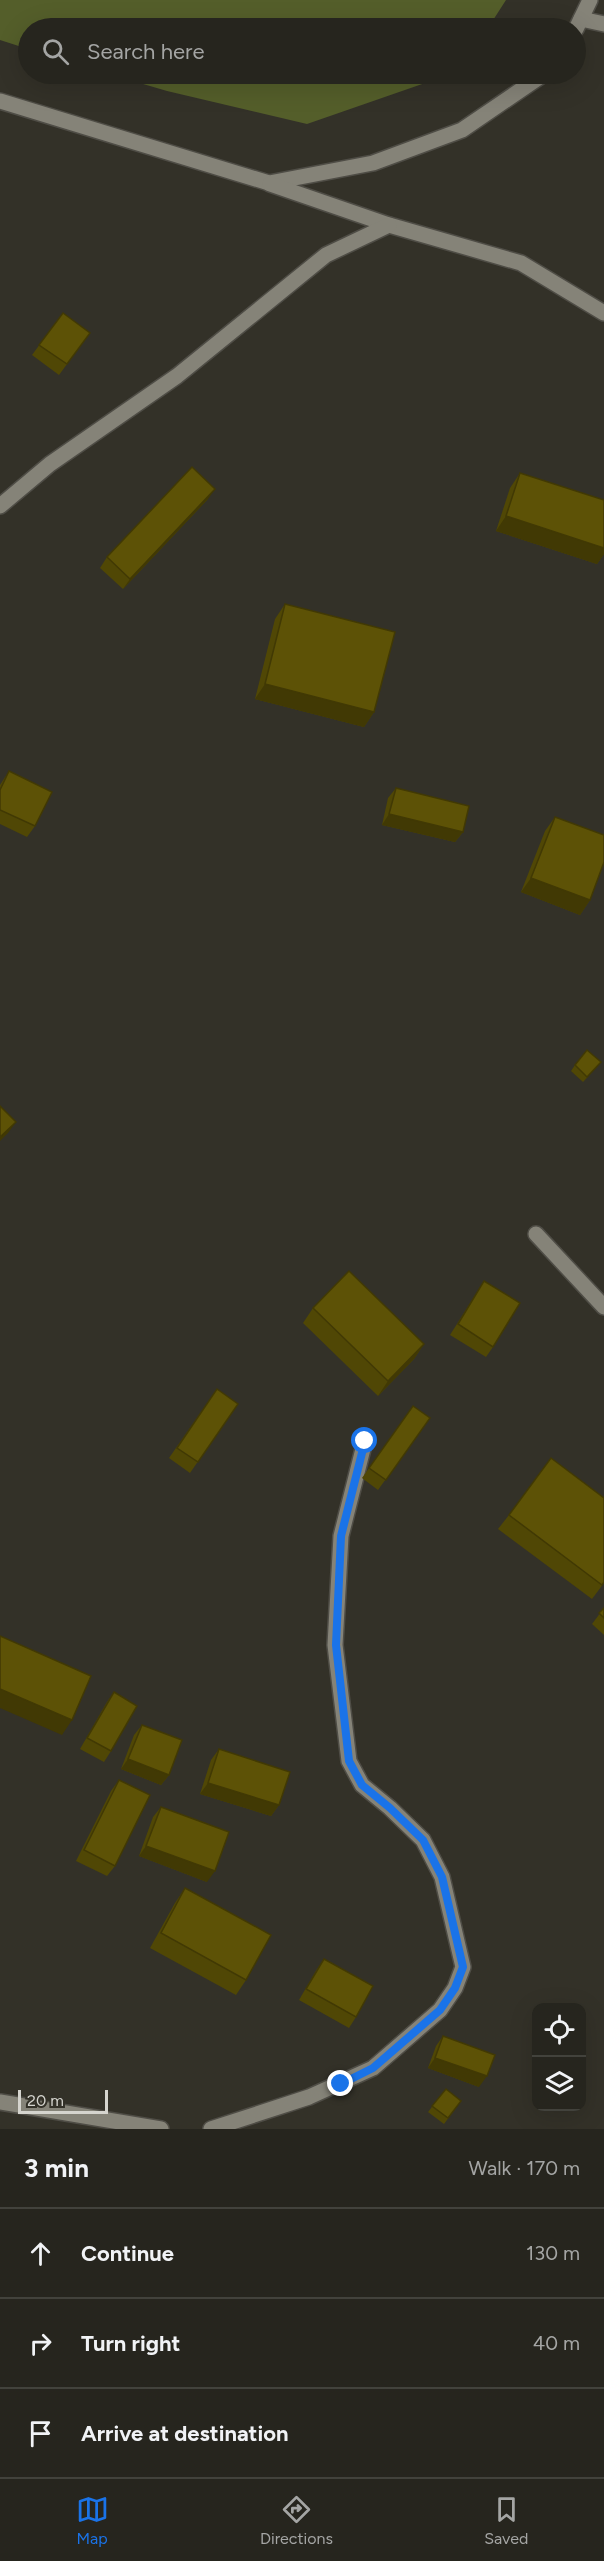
<!DOCTYPE html>
<html lang="en">
<head>
<meta charset="utf-8">
<style>
	body { margin:0; font-family:Figtree,sans-serif; background:#2e2d27; color:#f1f3f6 }
	.controls { position:absolute; right:18px; bottom:18px; display:grid; overflow:hidden; border-radius:12px; box-shadow:0 6px 24px #0002 }
	.controls button { width:54px; height:54px; display:grid; place-items:center; padding:0; border:0; border-bottom:2px solid #42423c; background:#26251e; color:#f1f3f6; font:30px sans-serif }
	.scale { position:absolute; left:18px; bottom:15px; width:90px; box-sizing:border-box; padding-left:6px; border:3px solid #d5d4ce; border-top:0; font-size:16px; line-height:21px; white-space:nowrap; color:#d5d4ce; -webkit-text-stroke:4px #333128; paint-order:stroke }
	.stop { position:absolute; width:18px; height:18px; margin:-14px; border:4px solid #1a73e8; border-radius:50%; background:#fff }
	.stop.end { background:#1a73e8; border-color:#fff; box-shadow:0 2px 6px #0008 }
	.list { margin:0; padding:0; list-style:none }
	h2 { display:flex; justify-content:space-between; align-items:center; height:78px; margin:0; padding:0 24px; font-size:26px }
	h2 small { font-size:20px; font-weight:400; color:#a4a5a4 }
	.list li { display:grid; grid-template-columns:39px 1fr auto; gap:18px; align-items:center; box-sizing:border-box; height:90px; padding:0 24px; border-top:2px solid #42423c }
	.list b { display:block; font-size:22px; white-space:nowrap }
	.list em { font-size:20px; font-style:normal; color:#a4a5a4 }
	.icon { flex:none; width:33px; height:33px; fill:none; stroke:currentColor; stroke-width:2; stroke-linecap:round; stroke-linejoin:round }
	.map { position:relative; flex:none; width:604px; height:2129px; overflow:hidden }
	.search { position:absolute; background:#26251e; box-shadow:0 6px 24px #0002; left:18px; right:18px; top:18px; height:66px; display:flex; align-items:center; gap:15px; box-sizing:border-box; padding:0 21px; border-radius:33px; color:#a4a5a4; font-size:22px }
	.sheet { height:348px; background:#26251e }
	nav { display:flex; justify-content:space-around; align-items:center; box-sizing:border-box; height:84px; border-top:2px solid #42423c; background:#26251e; font-size:16px; color:#a4a5a4 }
	nav a { display:grid; justify-items:center; gap:3px }
	nav .on { color:#1a73e8 }
	.map>svg:first-child { display:block }
	.green { fill:#545e2a }
	.lines { fill:none; stroke-linecap:round; stroke-linejoin:round }
	.minor-casing { stroke:#4f4d46; stroke-width:18 }
	.minor { stroke:#858378; stroke-width:15 }
	.wall { fill:#504705 }
	.shaded-wall { fill:#413904 }
	.building { fill:#5d5206; stroke:#413904; stroke-width:1.5 }
	.route { stroke:#1a73e8; stroke-width:8 }
</style>
</head>
<body>
<div class="map">
<svg width="604" height="2129" viewBox="0 0 604 2129">
	<rect width="100%" height="100%" fill="#333128"/>
	<g class="green">
		<polygon points="0,0 506,0 488,28 28,28 28,49 0,40"/>
		<polygon points="109,74 451,74 307,124 167,91"/>
	</g>
	<g class="lines">
		<defs>
			<g id="minor">
				<polyline points="581,19 604,24"/>
				<polyline points="576,29 590,0"/>
				<polyline points="0,101 269,183 373,163 462,130 544,74"/>
				<polyline points="270,184 389,225 521,263 604,313"/>
				<polyline points="0,506 50,464 177,376 326,255 389,225"/>
				<polyline points="536,1234 604,1307"/>
				<polyline points="0,2102 161,2129"/>
				<polyline points="211,2129 309,2097 373,2068 440,2010 455,1988 463,1967 442,1877 423,1840 390,1808 362,1785 349,1761 335,1645 341,1536 365,1441"/>
			</g>
		</defs>
		<use href="#minor" class="minor-casing"/>
		<use href="#minor" class="minor"/>
	</g>
	<g class="wall">
		<polygon points="63,313 90,333 59,375 32,355"/>
		<polygon points="520,473 604,500 604,554 597,564 496,531 510,488"/>
		<polygon points="208,499 123,589 100,568 107,557"/>
		<polygon points="285,604 374,712 364,727 255,699 275,619"/>
		<polygon points="9,771 35,826 27,837 0,824 0,785"/>
		<polygon points="396,788 463,832 455,842 382,825 388,798"/>
		<polygon points="555,817 590,900 580,915 521,892 545,831"/>
		<polygon points="575,1065 597,1067 583,1082 571,1071"/>
		<polygon points="484,1281 493,1347 486,1357 450,1335"/>
		<polygon points="313,1308 424,1344 414,1359 378,1396 303,1323"/>
		<polygon points="217,1389 238,1404 190,1473 169,1458"/>
		<polygon points="413,1406 430,1418 378,1490 362,1478"/>
		<polygon points="604,1498 604,1583 592,1599 498,1529 509,1515"/>
		<polygon points="604,1608 604,1635 592,1624"/>
		<polygon points="114,1692 111,1751 104,1762 80,1749 107,1702"/>
		<polygon points="142,1725 169,1775 161,1785 121,1769 134,1735"/>
		<polygon points="219,1749 279,1805 271,1816 200,1794 211,1760"/>
		<polygon points="119,1780 115,1866 107,1876 76,1861 111,1791"/>
		<polygon points="161,1807 207,1882 139,1856 153,1817"/>
		<polygon points="185,1888 246,1980 236,1995 150,1948 175,1903"/>
		<polygon points="324,1959 356,2017 349,2028 299,2000 317,1969"/>
		<polygon points="443,2036 479,2087 428,2068 436,2046"/>
		<polygon points="446,2089 461,2101 444,2124 428,2112"/>
	</g>
	<g class="shaded-wall">
		<polygon points="215,489 208,499 123,589 130,579"/>
		<polygon points="506,516 604,548 604,554 597,564 496,531"/>
		<polygon points="265,684 374,712 364,727 255,699"/>
		<polygon points="389,814 463,832 455,842 382,825"/>
		<polygon points="531,878 590,900 580,915 521,892"/>
		<polygon points="16,1122 8,1133 0,1141 0,1137"/>
		<polygon points="424,1344 414,1359 378,1396 388,1381"/>
		<polygon points="0,1689 72,1720 62,1735 0,1708"/>
		<polygon points="128,1759 169,1775 161,1785 121,1769"/>
		<polygon points="208,1783 279,1805 271,1816 200,1794"/>
		<polygon points="146,1846 215,1871 207,1882 139,1856"/>
		<polygon points="435,2058 487,2076 479,2087 428,2068"/>
	</g>
	<g class="building">
		<polygon points="63,313 90,333 67,364 39,345"/>
		<polygon points="192,467 215,489 130,579 107,557"/>
		<polygon points="520,473 604,500 604,548 506,516"/>
		<polygon points="285,604 395,632 374,712 265,684"/>
		<polygon points="9,771 52,792 35,826 0,810 0,790"/>
		<polygon points="396,788 469,806 463,832 389,814"/>
		<polygon points="555,817 604,835 604,862 590,900 531,878"/>
		<polygon points="587,1050 601,1062 587,1077 575,1065"/>
		<polygon points="0,1106 16,1122 0,1137"/>
		<polygon points="349,1271 424,1344 388,1381 313,1308"/>
		<polygon points="484,1281 520,1303 493,1347 458,1324"/>
		<polygon points="217,1389 238,1404 198,1462 177,1448"/>
		<polygon points="413,1406 430,1418 386,1480 369,1468"/>
		<polygon points="551,1458 604,1498 604,1582 602,1585 509,1515"/>
		<polygon points="604,1608 604,1618 599,1613"/>
		<polygon points="0,1636 91,1676 72,1720 0,1689"/>
		<polygon points="114,1692 137,1706 111,1751 87,1738"/>
		<polygon points="142,1725 182,1740 169,1775 128,1759"/>
		<polygon points="219,1749 290,1772 279,1805 208,1783"/>
		<polygon points="119,1780 150,1795 115,1866 84,1850"/>
		<polygon points="161,1807 229,1832 215,1871 146,1846"/>
		<polygon points="185,1888 271,1935 246,1980 161,1933"/>
		<polygon points="324,1959 373,1986 356,2017 306,1989"/>
		<polygon points="443,2036 495,2055 487,2076 435,2058"/>
		<polygon points="446,2089 461,2101 448,2118 432,2106"/>
	</g>
	<g class="lines">
		<polyline class="route" points="341,2084 373,2068 440,2010 455,1988 463,1967 442,1877 423,1840 390,1808 362,1785 349,1761 336,1645 341,1536 365,1441"/>
	</g>
</svg>
<div class="controls">
<button><svg class="icon" aria-label="locate" viewBox="0 0 24 24"><circle cx="12" cy="12" r="6"/><path d="M12 2v4M12 18v4M2 12h4M18 12h4"/></svg></button>
<button><svg class="icon" aria-label="layers" viewBox="0 0 24 24"><path d="M12 4l9 5-9 5-9-5zM3 14l9 5 9-5"/></svg></button>
</div>
<div class="scale">20 m</div>
<div class="stop" style="left:365px;top:1441px"></div>
<div class="stop end" style="left:341px;top:2084px"></div>
<div class="search"><svg class="icon" aria-label="search" viewBox="0 0 24 24"><circle cx="10" cy="10" r="6"/><path d="M15 15l6 6"/></svg>Search here</div>
</div>
<section class="sheet">
<h2>3 min<small>Walk · 170 m</small></h2>
<ul class="list">
<li><svg class="icon" aria-label="ahead" viewBox="0 0 24 24"><path d="M12 20V5M6 11l6-6 6 6"/></svg><div><b>Continue</b></div><em>130 m</em></li>
<li><svg class="icon" aria-label="right" viewBox="0 0 24 24"><path d="M7 20v-9h11M14 6l5 5-5 5"/></svg><div><b>Turn right</b></div><em>40 m</em></li>
<li><svg class="icon" aria-label="arrive" viewBox="0 0 24 24"><path d="M6 21V4h12l-3 4 3 4H6"/></svg><div><b>Arrive at destination</b></div></li>
</ul>
</section>
<nav>
<a class="on"><svg class="icon" aria-label="map" viewBox="0 0 24 24"><path d="M3 6l6-2 6 2 6-2v14l-6 2-6-2-6 2zM9 4v14M15 6v14"/></svg>Map</a>
<a><svg class="icon" aria-label="directions" viewBox="0 0 24 24"><path d="M12 3l9 9-9 9-9-9zM9 14v-3h6M13 9l2 2-2 2"/></svg>Directions</a>
<a><svg class="icon" aria-label="saved" viewBox="0 0 24 24"><path d="M7 4h10v16l-5-4-5 4z"/></svg>Saved</a>
</nav>
</body>
</html>
